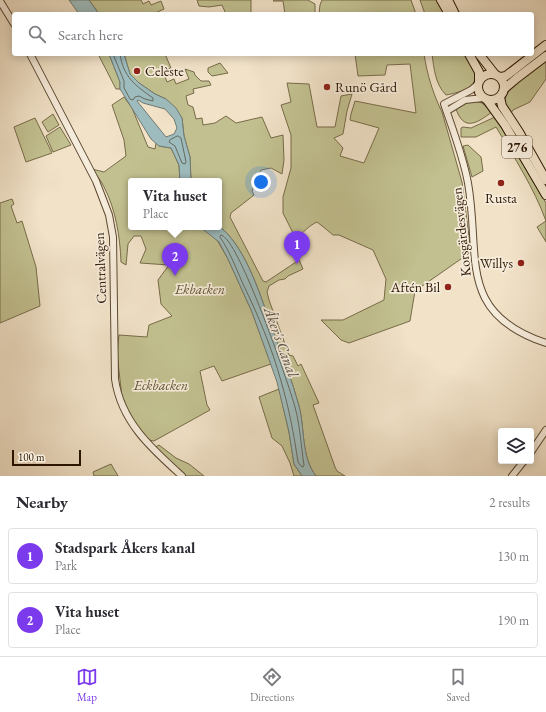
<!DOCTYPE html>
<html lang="en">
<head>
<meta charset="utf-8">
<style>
	body { margin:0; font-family:"EB Garamond",serif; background:#f2f2f3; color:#2b2b33 }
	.controls { position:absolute; right:12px; bottom:12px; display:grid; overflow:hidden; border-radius:4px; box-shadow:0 2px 10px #0003 }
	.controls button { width:36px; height:36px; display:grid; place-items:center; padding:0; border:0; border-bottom:1px solid #e1e1e2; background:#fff; color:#2b2b33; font:20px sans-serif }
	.scale { position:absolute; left:12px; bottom:10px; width:69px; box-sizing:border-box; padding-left:4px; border:2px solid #2c1600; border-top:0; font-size:11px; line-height:14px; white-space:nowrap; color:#2c1600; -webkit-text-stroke:3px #f6ecdb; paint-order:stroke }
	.you { position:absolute; left:261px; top:182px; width:14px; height:14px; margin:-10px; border:3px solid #fff; border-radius:50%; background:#1a73e8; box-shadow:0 0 0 6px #1a73e833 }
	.badge { display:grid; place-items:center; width:26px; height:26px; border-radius:50%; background:#7c3aed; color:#fff; font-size:13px; font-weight:700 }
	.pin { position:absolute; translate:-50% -33px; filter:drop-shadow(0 1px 2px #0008) }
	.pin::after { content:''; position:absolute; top:21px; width:14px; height:12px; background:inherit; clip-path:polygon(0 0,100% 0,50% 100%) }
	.popup { position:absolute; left:128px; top:178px; width:94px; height:52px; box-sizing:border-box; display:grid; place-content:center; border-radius:4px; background:#fff; filter:drop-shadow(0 1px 3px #0005); font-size:13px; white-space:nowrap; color:#7c7c81 }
	.popup b { font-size:15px; color:#2b2b33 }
	.popup::after { content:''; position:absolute; left:50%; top:100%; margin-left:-8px; border:8px solid transparent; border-top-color:#fff }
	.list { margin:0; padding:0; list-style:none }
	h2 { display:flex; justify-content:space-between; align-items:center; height:52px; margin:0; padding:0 16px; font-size:17px }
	h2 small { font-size:13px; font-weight:400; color:#7c7c81 }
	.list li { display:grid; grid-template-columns:26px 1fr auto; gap:12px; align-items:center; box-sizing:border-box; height:56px; margin:0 8px 8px; padding:0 8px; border:1px solid #e1e1e2; border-radius:4px }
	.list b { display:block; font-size:15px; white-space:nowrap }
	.list p { margin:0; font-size:13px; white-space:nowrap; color:#7c7c81 }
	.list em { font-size:13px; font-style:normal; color:#7c7c81 }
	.icon { flex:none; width:22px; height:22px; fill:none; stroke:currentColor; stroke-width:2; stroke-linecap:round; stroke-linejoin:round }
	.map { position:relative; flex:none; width:546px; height:476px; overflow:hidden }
	.search { position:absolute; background:#fff; box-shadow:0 2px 10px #0003; left:12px; right:12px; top:12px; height:44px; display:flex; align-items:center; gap:10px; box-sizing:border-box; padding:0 14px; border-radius:4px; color:#7c7c81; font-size:15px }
	.sheet { height:180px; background:#fff }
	nav { display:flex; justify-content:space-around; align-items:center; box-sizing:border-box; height:56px; border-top:1px solid #e1e1e2; background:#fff; font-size:11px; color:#7c7c81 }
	nav a { display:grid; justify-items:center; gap:2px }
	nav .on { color:#7c3aed }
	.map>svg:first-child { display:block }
	.green { fill:#c2c090; stroke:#776b48 }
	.water { fill:#9ebcbe; stroke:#707a72; fill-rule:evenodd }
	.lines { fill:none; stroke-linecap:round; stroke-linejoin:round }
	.shore { stroke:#65695f; stroke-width:1 }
	.minor-casing { stroke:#5d4932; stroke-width:8 }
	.major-casing { stroke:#2c1600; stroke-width:10 }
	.minor { stroke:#f6ecdb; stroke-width:6 }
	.major { stroke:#f1e2c8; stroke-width:8 }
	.poi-dot { fill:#8f2418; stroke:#f6ecdb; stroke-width:1.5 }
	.labels { text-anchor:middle; stroke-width:3.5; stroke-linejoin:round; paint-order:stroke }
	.shield { fill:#f6ecdb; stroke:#695642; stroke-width:1 }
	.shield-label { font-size:13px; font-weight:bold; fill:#2c1600 }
	.poi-label { font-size:14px; fill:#2c1600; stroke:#f6ecdb; text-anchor:start }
	.street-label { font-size:14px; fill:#2c1600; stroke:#f6ecdb }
	.park-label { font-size:14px; font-style:italic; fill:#605232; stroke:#f6ecdb }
	.water-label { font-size:15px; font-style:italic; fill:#545042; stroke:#f6ecdb }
</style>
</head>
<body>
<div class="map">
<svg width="546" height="476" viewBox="0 0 546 476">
	<rect width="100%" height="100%" fill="#f1e2c8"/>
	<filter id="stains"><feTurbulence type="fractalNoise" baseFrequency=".005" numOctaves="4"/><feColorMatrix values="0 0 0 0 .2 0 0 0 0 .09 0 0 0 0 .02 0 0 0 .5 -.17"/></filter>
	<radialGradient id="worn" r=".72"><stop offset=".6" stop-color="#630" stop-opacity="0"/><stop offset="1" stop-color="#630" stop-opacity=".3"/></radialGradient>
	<g class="green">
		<polygon points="89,0 141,0 143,4 149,1 151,5 161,1 164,9 153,14 99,14"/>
		<polygon points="197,0 251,0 251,14 226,14 222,5 209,7 199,6"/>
		<polygon points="274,0 308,0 315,4 315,14 285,14 283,1 273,1"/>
		<polygon points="322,0 411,0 416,14 319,14 320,5"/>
		<polygon points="420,0 437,0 445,14 425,14"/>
		<polygon points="98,54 109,54 120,82 120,89 116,89"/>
		<path d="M124,54H165L171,68L163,71L167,82L174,79L176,84L189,79L185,69L194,72L195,75L201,81H209L211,85L193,89L194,93L186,96L188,105L193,107L196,119L202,118L203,125L215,123L226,116L236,123L262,117L271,138L283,135L284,160L282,174L271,168L261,170L252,191L254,195L231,213L230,217L263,281L266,282L299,260L303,269L288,276L285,279L279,280L269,286L267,292L269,300L289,355L293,356L298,366L301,364L319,403L313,405L335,467L337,471L345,476H316C301,457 305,429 299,406C292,380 282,355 273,331C261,298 247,248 219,226V181H191L190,157L184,136L182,118L166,99L155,94L139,83L130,74Z"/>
		<path d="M355,54H424C427,74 433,94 442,112L462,182L471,252L415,291L410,321L349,343L341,340L321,320H343L384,300L386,279L373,250L339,235H333L326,229L317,222C308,226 303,233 296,239L283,213V197L291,168V135L281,105L291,102L287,83L309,84L317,127H335L341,96L352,94L347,111L343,134L334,138L343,148L340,156L364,163L379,128L350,120L351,114L355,101L416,113L410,64L387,65L385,75L358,76Z"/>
		<path d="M432,54H465C468,59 473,65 475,71C480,88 457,93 446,95C435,84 434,68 432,54Z"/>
		<path d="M546,60V79L530,102L513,110L511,113L504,104C507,83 530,72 546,60Z"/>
		<polygon points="220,63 228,73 212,76 208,72 208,68"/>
		<path d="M124,97L132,108L148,147L155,149L156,143L159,146L171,148L179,165L180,181H131V227H204L217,240L228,259L252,312L271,364L222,381L214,366L200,371L207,405L210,410L154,441L149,440L132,419L122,397L117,354L119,335L147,337L149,325L172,316L161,304L158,280L169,265L140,263L146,249L141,236H134L128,244L126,265L121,262C120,237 116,210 104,187C101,180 96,175 92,169L104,172L126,156L124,140L112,105Z"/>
		<path d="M474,101L482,103L492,112C477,123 464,132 456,109L463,104Z"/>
		<polygon points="53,114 59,125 48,132 42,122"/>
		<path d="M495,117L546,203V242L537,227L546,221C534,188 514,157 496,127L476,137H461V128L463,127L471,128Z"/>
		<polygon points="35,118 52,153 26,162 14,127"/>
		<polygon points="60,127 71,145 53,152 46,136"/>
		<polygon points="468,145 481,157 483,171 472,177 463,146"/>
		<polygon points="12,199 14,204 11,206 17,223 22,221 36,267 40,306 0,323 0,203"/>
		<polygon points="279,389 289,432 294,464 302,476 294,476 290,463 282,446 272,438 259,397"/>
		<polygon points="159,445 176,458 189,464 204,476 186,476 154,448"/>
		<polygon points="111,464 118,476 94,476 93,472"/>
	</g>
	<g class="water">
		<polygon points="69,0 89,0 99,14 79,14"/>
		<path d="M109,54H124L130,74L139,83L155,94L166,99L176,108L182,118L184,136L190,157L191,181H180L179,165L171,148L159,146L151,139L120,89V82ZM138,100L143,103L165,109L174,119L177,128L174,134L166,137L137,101Z"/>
		<path d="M219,226C247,248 261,298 273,331C282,355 292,380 299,406C305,429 301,457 316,476H302L294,464L289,432L277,382L252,312L228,259L219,242L200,227Z"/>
	</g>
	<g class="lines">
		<g class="shore">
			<path d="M113,54L124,81V88L130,99L133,100L135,97L139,96L145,99L153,101V98C136,86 123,77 120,54"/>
			<polygon points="178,136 181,138 186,162 185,164 182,163 175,146 169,142 170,140"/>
			<path d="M221,235C238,236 289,385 295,407C300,425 301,446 304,465L303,467L301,466L298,462C294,435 289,408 281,381C272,348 258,315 243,284C236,268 230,252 220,237Z"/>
		</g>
		<defs>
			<g id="minor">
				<polyline points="0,1 14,24"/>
				<path d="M30,54L96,181L109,215L113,237L115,379C121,422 152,449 182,476"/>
				<path d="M477,85L471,90L444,104C453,130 463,156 468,183C481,256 456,313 546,343"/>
				<polyline points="447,111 465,100 483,98"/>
				<polyline points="531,452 546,430"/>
				<polyline points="512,476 524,461"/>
			</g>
			<g id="major">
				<polyline points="441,0 449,14"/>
				<polyline points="448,0 455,14"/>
				<polyline points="469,54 479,72 479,79"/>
				<polyline points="479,54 494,73"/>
				<circle cx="491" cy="87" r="13"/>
				<polyline points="501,77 506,76 546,45"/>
				<polyline points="504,89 517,78 546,56"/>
				<polyline points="500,97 502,106 519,132 546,180"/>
				<polyline points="487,100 505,125 546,195"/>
			</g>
		</defs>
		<use href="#minor" class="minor-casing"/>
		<use href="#major" class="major-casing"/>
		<use href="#minor" class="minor"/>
		<use href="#major" class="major"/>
	</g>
	<g class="poi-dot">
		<circle cx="137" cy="71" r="4"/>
		<circle cx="327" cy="87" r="4"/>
		<circle cx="501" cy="183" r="4"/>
		<circle cx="521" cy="263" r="4"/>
		<circle cx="448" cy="287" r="4"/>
	</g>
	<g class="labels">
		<rect class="shield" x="502" y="136" width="30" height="22" rx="3"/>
		<g class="shield-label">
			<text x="517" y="152">276</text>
		</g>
		<g class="poi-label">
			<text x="145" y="76">Celèste</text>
			<text x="335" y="92">Runö Gård</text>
			<text x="501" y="203" text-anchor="middle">Rusta</text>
			<text x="513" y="268" text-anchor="end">Willys</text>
			<text x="440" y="292" text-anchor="end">Aftén Bil</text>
		</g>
		<g class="street-label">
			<text transform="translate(461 232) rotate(-96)" y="5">Korsgärdesvägen</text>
			<text transform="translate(100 268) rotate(-92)" y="5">Centralvägen</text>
		</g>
		<g class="park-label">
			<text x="200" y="294">Ekbacken</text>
			<text x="161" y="390">Eckbacken</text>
		</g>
		<g class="water-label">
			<text transform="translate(281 342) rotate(70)" y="5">Åker's Canal</text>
		</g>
	</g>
	<rect width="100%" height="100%" filter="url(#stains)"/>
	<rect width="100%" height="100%" fill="url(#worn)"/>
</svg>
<div class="controls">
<button><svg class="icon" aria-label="layers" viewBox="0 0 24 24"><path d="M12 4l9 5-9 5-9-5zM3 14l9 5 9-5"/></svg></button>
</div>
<div class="scale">100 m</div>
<div class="you"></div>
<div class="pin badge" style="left:297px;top:264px">1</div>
<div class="pin badge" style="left:175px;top:276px">2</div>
<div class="popup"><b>Vita huset</b>Place</div>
<div class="search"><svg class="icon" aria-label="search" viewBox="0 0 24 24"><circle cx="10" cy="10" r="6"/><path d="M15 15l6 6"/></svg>Search here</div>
</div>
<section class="sheet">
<h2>Nearby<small>2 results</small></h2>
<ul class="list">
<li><span class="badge">1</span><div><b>Stadspark Åkers kanal</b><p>Park</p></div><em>130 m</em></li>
<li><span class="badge">2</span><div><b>Vita huset</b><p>Place</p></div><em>190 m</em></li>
</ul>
</section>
<nav>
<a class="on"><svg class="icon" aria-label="map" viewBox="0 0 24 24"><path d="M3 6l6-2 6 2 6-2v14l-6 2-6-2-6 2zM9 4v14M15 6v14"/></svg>Map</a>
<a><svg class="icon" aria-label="directions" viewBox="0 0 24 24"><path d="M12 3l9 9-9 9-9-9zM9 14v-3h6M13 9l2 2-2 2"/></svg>Directions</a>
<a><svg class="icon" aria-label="saved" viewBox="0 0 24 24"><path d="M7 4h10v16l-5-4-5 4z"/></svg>Saved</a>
</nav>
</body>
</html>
